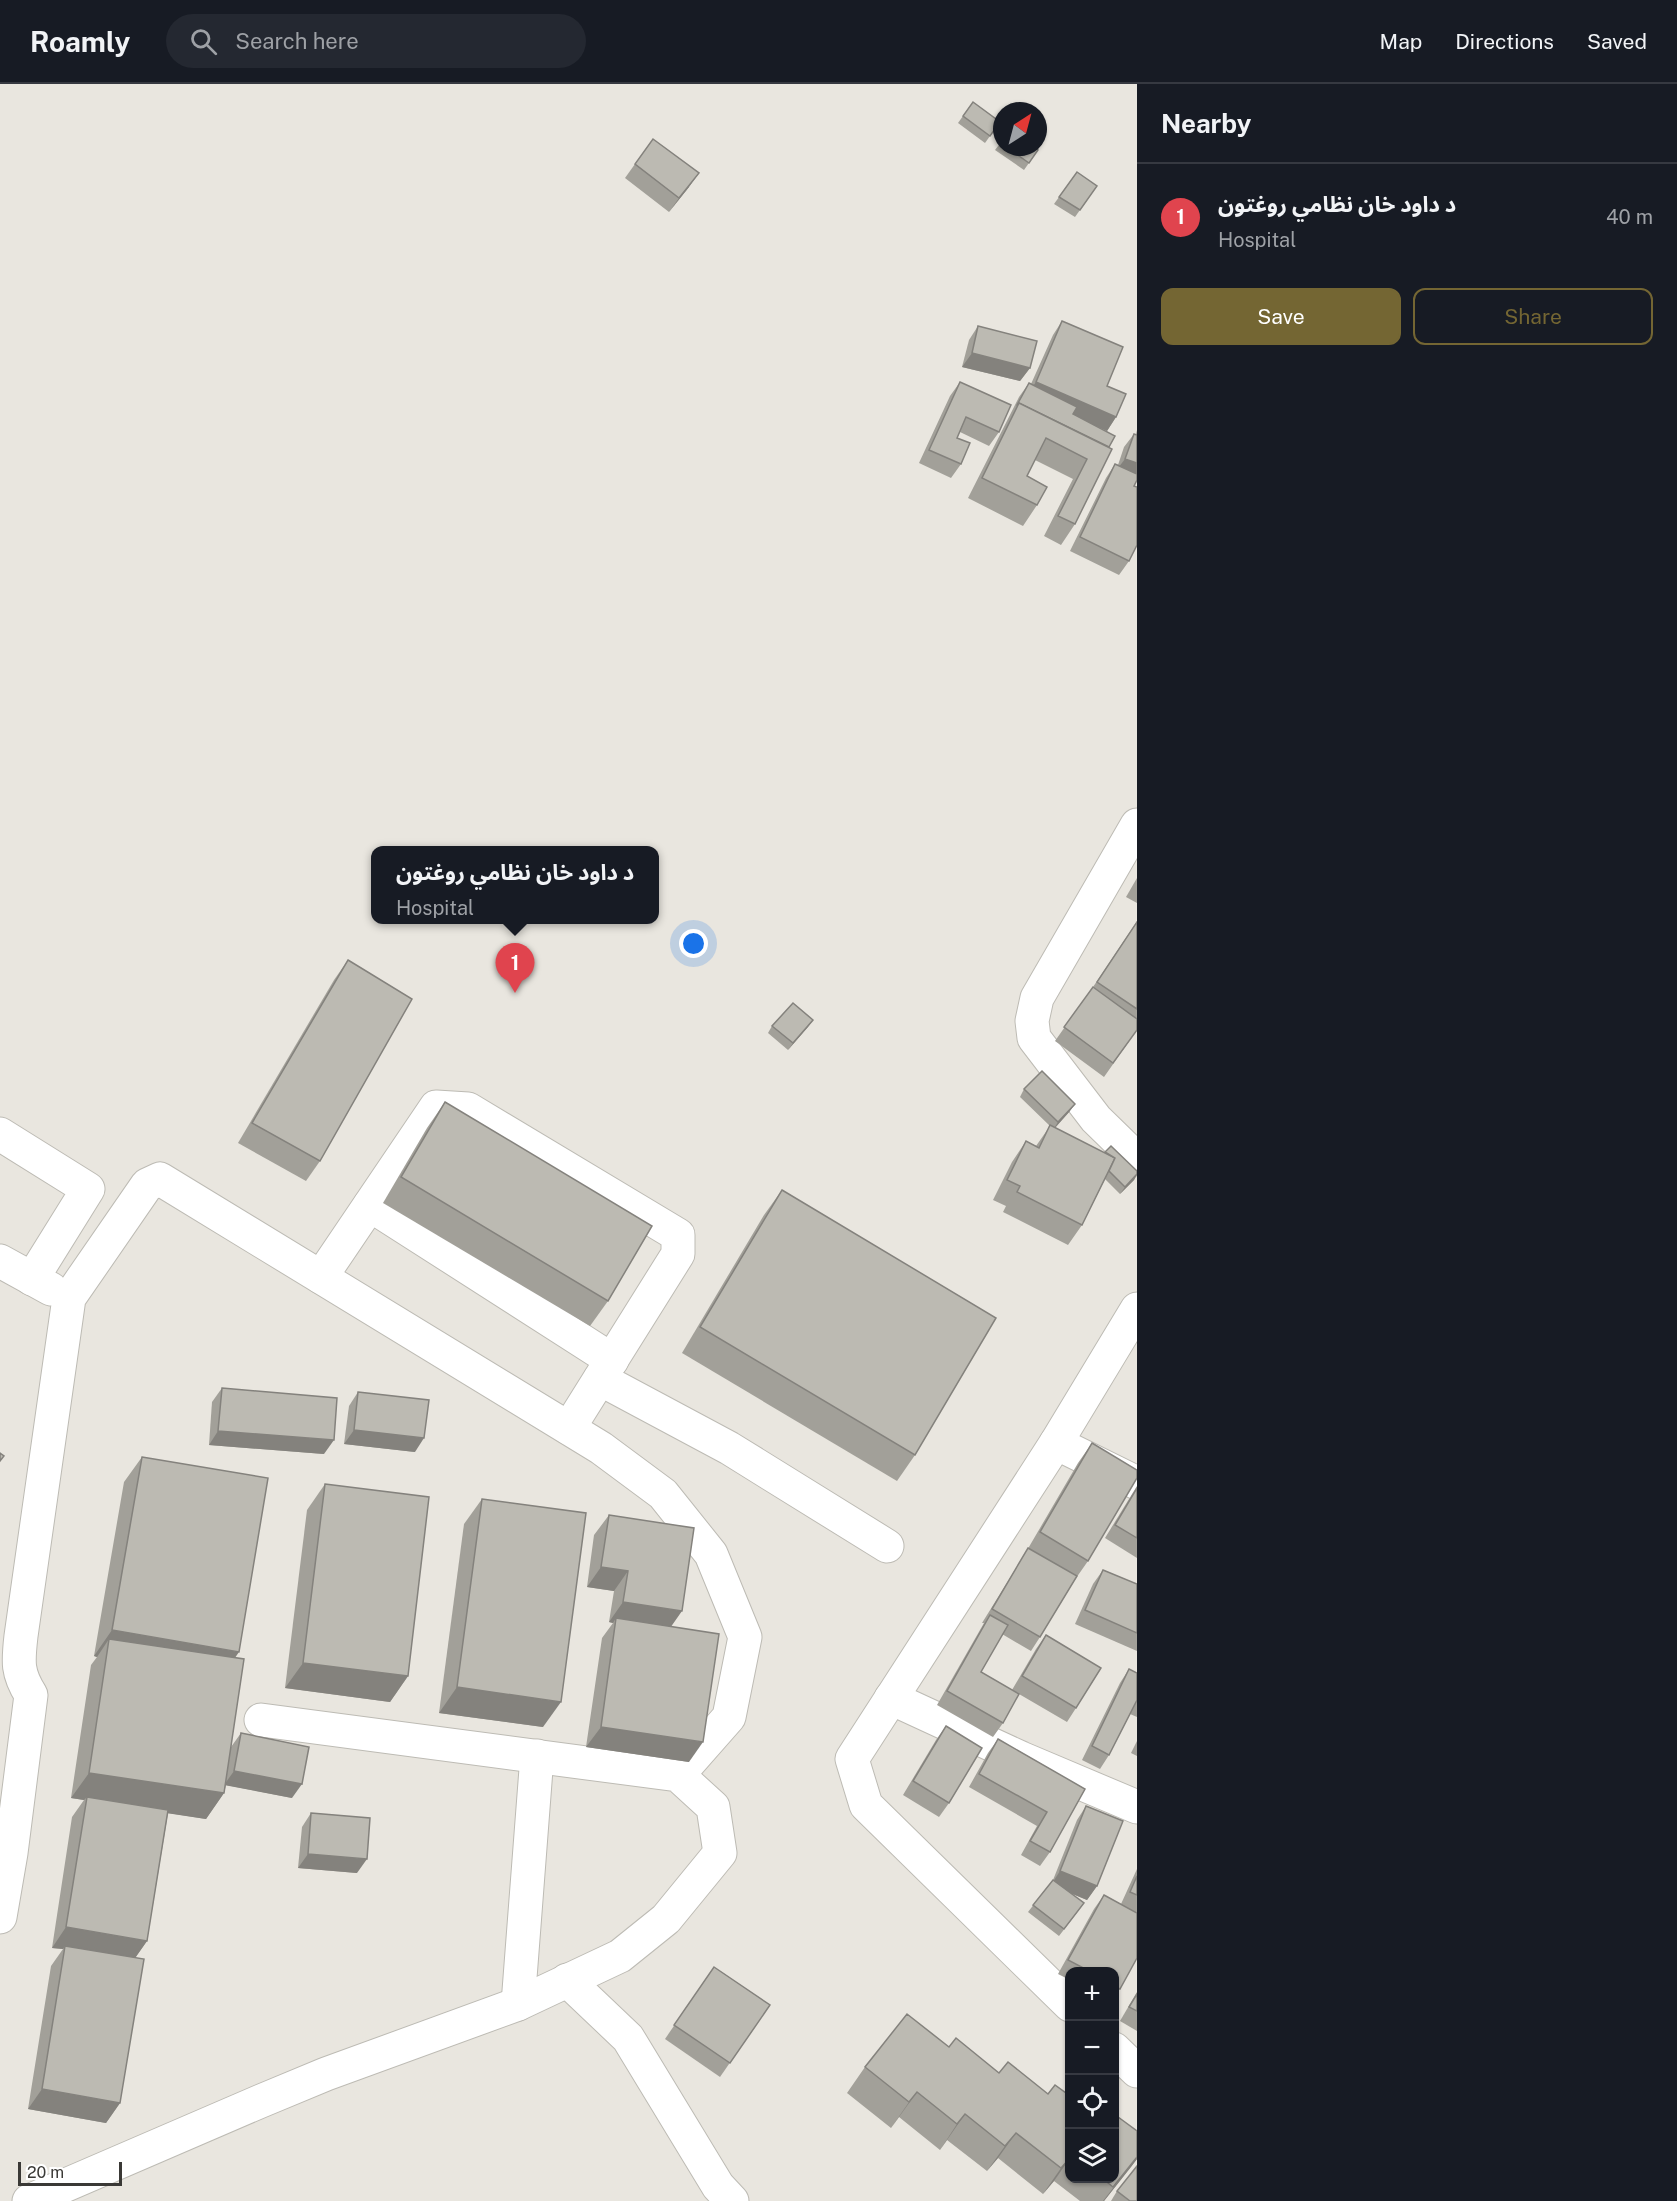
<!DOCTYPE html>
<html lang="en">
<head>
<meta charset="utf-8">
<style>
	body { margin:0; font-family:"Public Sans","Noto Sans Arabic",sans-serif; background:#242831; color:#f1f3f6 }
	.controls { position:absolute; right:18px; bottom:18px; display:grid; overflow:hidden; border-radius:12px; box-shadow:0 2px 4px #0004 }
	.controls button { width:54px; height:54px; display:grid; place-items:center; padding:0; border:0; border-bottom:2px solid #363941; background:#171b24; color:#f1f3f6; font:30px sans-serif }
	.compass { position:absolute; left:993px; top:18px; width:54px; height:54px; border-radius:50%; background:#171b24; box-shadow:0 2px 4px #0004; rotate:36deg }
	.scale { position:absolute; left:18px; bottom:15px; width:104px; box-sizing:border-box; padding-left:6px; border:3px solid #3a3936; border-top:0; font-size:16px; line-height:21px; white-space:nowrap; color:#3a3936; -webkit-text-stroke:4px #fff; paint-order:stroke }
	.you { position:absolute; left:694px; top:860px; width:21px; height:21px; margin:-15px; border:4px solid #fff; border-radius:50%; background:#1a73e8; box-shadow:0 0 0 9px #1a73e833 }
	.badge { display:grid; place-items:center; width:39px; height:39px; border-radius:50%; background:#746633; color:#fff; font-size:20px; font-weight:700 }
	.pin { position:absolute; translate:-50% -50px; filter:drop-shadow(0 2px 3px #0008) }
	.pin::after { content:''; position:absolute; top:32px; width:21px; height:18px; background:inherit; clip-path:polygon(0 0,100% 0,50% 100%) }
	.popup { position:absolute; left:371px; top:762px; width:288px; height:78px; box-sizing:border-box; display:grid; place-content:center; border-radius:12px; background:#171b24; filter:drop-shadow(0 2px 4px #0005); font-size:20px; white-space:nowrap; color:#9ea1a6 }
	.popup b { font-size:22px; color:#f1f3f6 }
	.popup::after { content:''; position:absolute; left:50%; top:100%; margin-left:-12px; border:12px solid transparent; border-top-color:#171b24 }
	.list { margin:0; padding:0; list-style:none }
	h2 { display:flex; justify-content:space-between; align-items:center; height:78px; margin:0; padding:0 24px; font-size:26px }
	h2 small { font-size:20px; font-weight:400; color:#9ea1a6 }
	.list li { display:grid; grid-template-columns:39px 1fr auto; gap:18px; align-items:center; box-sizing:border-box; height:108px; padding:0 24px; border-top:2px solid #363941 }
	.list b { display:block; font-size:22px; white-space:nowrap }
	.list p { margin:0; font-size:20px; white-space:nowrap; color:#9ea1a6 }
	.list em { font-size:20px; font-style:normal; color:#9ea1a6 }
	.actions { display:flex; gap:12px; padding:18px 24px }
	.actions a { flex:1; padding:14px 0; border:2px solid #746633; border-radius:12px; text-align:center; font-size:21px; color:#746633 }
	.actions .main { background:#746633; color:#fff }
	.icon { flex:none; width:33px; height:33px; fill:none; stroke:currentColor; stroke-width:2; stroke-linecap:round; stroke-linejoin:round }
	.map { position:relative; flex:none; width:1137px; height:2117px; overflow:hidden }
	header { display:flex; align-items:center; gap:36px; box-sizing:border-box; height:84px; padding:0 30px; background:#171b24; border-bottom:2px solid #363941 }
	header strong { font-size:28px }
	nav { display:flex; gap:33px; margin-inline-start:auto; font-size:21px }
	.search { width:420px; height:54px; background:#242831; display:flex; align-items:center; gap:15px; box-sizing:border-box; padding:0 21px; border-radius:33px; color:#9ea1a6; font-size:22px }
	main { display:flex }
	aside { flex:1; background:#171b24 }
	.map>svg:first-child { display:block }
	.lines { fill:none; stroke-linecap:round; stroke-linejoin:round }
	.minor-casing { stroke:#bdbbb4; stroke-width:35 }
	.minor { stroke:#fff; stroke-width:33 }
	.wall { fill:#a2a099 }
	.shaded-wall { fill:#84827d }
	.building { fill:#bcbab2; stroke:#84827d; stroke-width:1.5 }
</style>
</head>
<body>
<header>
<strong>Roamly</strong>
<div class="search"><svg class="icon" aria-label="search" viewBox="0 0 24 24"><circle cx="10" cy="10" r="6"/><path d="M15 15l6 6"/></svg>Search here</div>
<nav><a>Map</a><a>Directions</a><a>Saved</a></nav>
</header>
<main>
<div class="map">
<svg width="1137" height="2117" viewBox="0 0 1137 2117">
	<rect width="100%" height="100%" fill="#e9e6df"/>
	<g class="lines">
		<defs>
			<g id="minor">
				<polyline points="1137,741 1037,914 1032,937 1034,954 1096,1035 1137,1075"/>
				<polyline points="0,1050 88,1105 32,1195"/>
				<polyline points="370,1121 612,1276"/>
				<polyline points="0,1177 51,1205"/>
				<polyline points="321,1193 436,1023 468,1025 678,1151 678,1170 569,1344"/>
				<polyline points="600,1295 729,1364 887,1462"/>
				<polyline points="1056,1359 1137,1399"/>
				<polyline points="891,1614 1021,1674 1137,1723"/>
				<path d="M0,1833L11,1769L31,1611C17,1589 18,1578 21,1552L69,1214L147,1101L160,1095L601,1364L663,1410L711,1470L745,1553L729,1633L678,1691"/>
				<polyline points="567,1896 628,1954 718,2102 732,2117"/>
				<polyline points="518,1920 537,1672"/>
				<polyline points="1070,1921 866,1721 852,1675 1056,1359 1137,1225"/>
				<polyline points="1114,1965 1137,1987"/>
				<polyline points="29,2117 261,2017 326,1990 518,1920 620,1872 666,1835 720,1769 713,1723 678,1691 261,1636"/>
			</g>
		</defs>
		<use href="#minor" class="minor-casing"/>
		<use href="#minor" class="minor"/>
	</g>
	<g class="wall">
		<polygon points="973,18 1000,38 985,59 958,39"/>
		<polygon points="1002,57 1002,63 1034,63 1038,66 1024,86 995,66"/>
		<polygon points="635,80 689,103 669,128 625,94"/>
		<polygon points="1077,88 1097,102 1075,133 1054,120"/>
		<polygon points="1062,237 1107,302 1116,333 1107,347 1097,342 1109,363 1075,440 1061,461 1044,452 1073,395 1035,376 1027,392 1037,421 1023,442 968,414 1019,313 1029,299 1031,300 1053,251"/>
		<polygon points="978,242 1030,284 1020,297 962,283 969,256"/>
		<polygon points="960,298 999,348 989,362 960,348 957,354 961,380 951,394 919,379 950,312"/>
		<polygon points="1137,346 1137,397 1134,402 1129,477 1119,491 1070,467 1106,394 1115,380 1118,381 1124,363 1134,350 1136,350"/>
		<polygon points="1137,794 1137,819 1126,813"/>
		<polygon points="1137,837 1137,946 1104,993 1055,957 1093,903"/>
		<polygon points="348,876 320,1077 306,1097 238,1059 334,896"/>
		<polygon points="813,936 788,966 768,949 772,942"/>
		<polygon points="1024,1005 1070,1027 1055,1044 1137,1087 1137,1091 1134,1096 1120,1110 1105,1095 1082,1141 1068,1161 1003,1128 1006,1122 993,1116 1012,1078 1026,1057 1036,1062 1050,1042 1020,1013"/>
		<polygon points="445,1018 608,1217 590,1242 383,1119 427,1044"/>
		<polygon points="782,1106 915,1371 897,1397 682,1269 764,1131"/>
		<polygon points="222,1304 324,1370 209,1361 212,1318"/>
		<polygon points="358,1308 415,1368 344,1360 349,1322"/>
		<polygon points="1092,1359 1088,1477 1074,1497 1040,1553 1031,1567 1002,1550 981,1588 1012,1606 1036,1565 1046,1551 1076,1624 1067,1638 1019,1610 1003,1639 993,1653 937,1621 984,1539 982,1539 1026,1468 1078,1379"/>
		<polygon points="142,1373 235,1574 231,1663 241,1649 292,1714 226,1701 224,1709 206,1735 168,1729 147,1857 135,1874 120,2019 106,2039 28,2025 51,1882 63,1865 52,1864 72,1733 84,1716 71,1714 91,1581 97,1573 94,1572 124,1398"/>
		<polygon points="325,1400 408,1592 390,1618 285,1604 307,1426"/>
		<polygon points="1137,1402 1137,1474 1105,1454"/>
		<polygon points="482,1415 543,1643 439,1629 464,1440"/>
		<polygon points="609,1431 671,1542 689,1678 586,1663 602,1554 613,1539 609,1538 614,1507 587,1503 594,1451"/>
		<polygon points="1103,1486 1137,1500 1137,1567 1075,1540 1093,1500"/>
		<polygon points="1129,1585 1137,1589 1137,1633 1130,1630 1109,1671 1100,1685 1082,1676 1120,1599"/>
		<polygon points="946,1642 949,1719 939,1733 903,1711 936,1656"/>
		<polygon points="998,1655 1085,1705 1050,1768 1040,1782 1021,1771 1037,1742 969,1703 988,1669"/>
		<polygon points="1137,1657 1137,1672 1131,1669"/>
		<polygon points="1086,1722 1097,1802 1087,1816 1070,1809 1079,1826 1059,1852 1028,1828 1053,1796 1077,1736"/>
		<polygon points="311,1729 357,1789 298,1784 302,1743"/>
		<polygon points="1137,1785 1137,1829 1120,1905 1114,1913 1114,1887 1070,1887 1070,1896 1058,1890 1094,1825 1104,1811 1121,1820"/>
		<polygon points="714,1883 770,1921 720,1993 665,1955"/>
		<polygon points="1137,1908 1137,1947 1120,1937"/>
		<polygon points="949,1963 999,1989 1048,2010 1070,2012 1070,2094 1114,2094 1137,2047 1137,2075 1104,2117 1080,2117 1054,2097 1043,2110 998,2074 987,2087 947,2056 940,2066 899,2033 891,2044 847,2009 865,1983"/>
		<polygon points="1117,2107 1137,2117 1111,2117"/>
	</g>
	<g class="shaded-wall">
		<polygon points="699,89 689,103 669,128 679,114"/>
		<polygon points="972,269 1030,284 1020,297 962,283"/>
		<polygon points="1036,298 1116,333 1107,347 1026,312"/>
		<polygon points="1125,375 1137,379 1137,397 1115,388"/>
		<polygon points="813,936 808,943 788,966 793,959"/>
		<polygon points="1075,1020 1070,1027 1053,1046 1058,1038"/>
		<polygon points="1137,1090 1134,1096 1120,1110 1125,1103"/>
		<polygon points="354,1346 424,1354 415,1368 344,1360"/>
		<polygon points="218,1347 334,1356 324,1370 209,1361"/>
		<polygon points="601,1483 628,1487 614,1507 587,1503"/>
		<polygon points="623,1518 682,1527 668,1547 616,1534 613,1539 609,1538"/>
		<polygon points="112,1546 239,1568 221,1594 109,1555 97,1573 94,1572"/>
		<polygon points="303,1579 408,1592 390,1618 285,1604"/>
		<polygon points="457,1603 561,1618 543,1643 439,1629"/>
		<polygon points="601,1643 703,1658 689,1678 586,1663"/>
		<polygon points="234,1687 302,1700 292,1714 224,1701"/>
		<polygon points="89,1689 224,1709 206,1735 86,1717 87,1713 84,1716 71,1714"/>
		<polygon points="308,1770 367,1775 357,1789 298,1784"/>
		<polygon points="1060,1787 1097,1802 1087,1816 1051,1801"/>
		<polygon points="66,1843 147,1857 133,1877 65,1862 63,1865 52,1864"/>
		<polygon points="42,2005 120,2019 106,2039 28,2025"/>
		<polygon points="917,2008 899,2033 891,2044 909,2018"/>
		<polygon points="965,2030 947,2056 940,2066 957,2040"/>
		<polygon points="1016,2049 998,2074 987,2087 1005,2062"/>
		<polygon points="1137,2073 1137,2075 1131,2083 1104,2117 1103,2117"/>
		<polygon points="1070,2074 1054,2097 1043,2110 1061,2084"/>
	</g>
	<g class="building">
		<polygon points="973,18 1000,38 990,52 963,32"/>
		<polygon points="653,55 699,89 679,114 635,80"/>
		<polygon points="1006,63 1034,63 1038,66 1029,79"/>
		<polygon points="1077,88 1097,102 1080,126 1059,113"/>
		<polygon points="1062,237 1123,263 1107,302 1126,310 1116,333 1036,298"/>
		<polygon points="978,242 1037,257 1030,284 972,269"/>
		<polygon points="960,298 1011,321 999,348 966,333 957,354 970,359 961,380 929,366"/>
		<polygon points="1029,299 1077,323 1073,330 1115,352 1109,363 1019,319 1018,322 1017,321"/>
		<polygon points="1019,319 1112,365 1075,440 1058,432 1087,375 1046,354 1027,392 1047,403 1037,421 982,394"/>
		<polygon points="1134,350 1137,351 1137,379 1125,375"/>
		<polygon points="1115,380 1137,390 1137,396 1134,402 1137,403 1137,461 1129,477 1080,453"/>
		<polygon points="1137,838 1137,925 1097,898"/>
		<polygon points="348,876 412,915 320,1077 252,1039"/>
		<polygon points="1093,903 1137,935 1137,946 1113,979 1064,943"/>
		<polygon points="793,919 813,936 793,959 772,942"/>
		<polygon points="1042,987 1075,1020 1058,1038 1024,1005"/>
		<polygon points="445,1018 652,1142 608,1217 401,1093"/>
		<polygon points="1050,1041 1115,1074 1082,1141 1017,1108 1020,1102 1007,1096 1026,1057 1039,1064"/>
		<polygon points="1111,1062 1137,1087 1137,1090 1125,1103 1109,1087 1115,1074 1105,1068"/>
		<polygon points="782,1106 996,1234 915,1371 700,1243"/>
		<polygon points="222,1304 337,1314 334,1356 218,1347"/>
		<polygon points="358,1308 429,1316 424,1354 354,1346"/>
		<polygon points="1092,1359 1137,1386 1137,1394 1088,1477 1040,1448"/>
		<polygon points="0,1369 4,1372 0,1377"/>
		<polygon points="142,1373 268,1394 239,1568 112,1546"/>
		<polygon points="325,1400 429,1413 408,1592 303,1579"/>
		<polygon points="1137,1404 1137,1454 1115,1441"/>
		<polygon points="482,1415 586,1429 561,1618 457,1603"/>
		<polygon points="609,1431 694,1444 682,1527 623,1518 628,1487 601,1483"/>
		<polygon points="1028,1464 1077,1492 1040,1553 992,1525"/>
		<polygon points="1103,1486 1137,1500 1137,1549 1085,1526"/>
		<polygon points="990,1531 1008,1541 981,1588 1019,1610 1003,1639 947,1607"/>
		<polygon points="616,1534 719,1550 703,1658 601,1643"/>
		<polygon points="1046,1551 1101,1584 1076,1624 1022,1592"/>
		<polygon points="109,1555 244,1575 224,1709 89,1689"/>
		<polygon points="1129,1585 1137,1589 1137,1616 1109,1671 1092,1662"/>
		<polygon points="946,1642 982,1664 949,1719 913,1697"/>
		<polygon points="241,1649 309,1663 302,1700 234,1687"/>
		<polygon points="998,1655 1085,1705 1050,1768 1030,1757 1047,1728 979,1690"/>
		<polygon points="87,1713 168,1726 147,1857 66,1843"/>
		<polygon points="1086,1722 1123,1737 1097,1802 1060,1787"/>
		<polygon points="311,1729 370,1734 367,1775 308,1770"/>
		<polygon points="1137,1792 1137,1811 1130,1808"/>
		<polygon points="1053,1796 1084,1819 1064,1845 1033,1821"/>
		<polygon points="1104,1811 1137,1829 1137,1874 1120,1905 1114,1902 1114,1887 1089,1887 1068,1876"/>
		<polygon points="65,1862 144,1875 120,2019 42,2005"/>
		<polygon points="714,1883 770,1921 730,1979 674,1941"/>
		<polygon points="1137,1910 1137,1927 1129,1923"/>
		<polygon points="907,1930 949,1963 956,1954 999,1989 1008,1978 1048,2010 1055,2001 1070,2012 1070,2074 1061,2084 1016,2049 1005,2062 965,2030 957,2040 917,2008 909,2018 865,1983"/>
		<polygon points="1114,2030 1137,2047 1137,2073 1113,2103 1102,2094 1114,2094"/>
		<polygon points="1137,2082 1137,2117 1130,2117 1117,2107"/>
	</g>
</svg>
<div class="controls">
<button>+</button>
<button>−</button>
<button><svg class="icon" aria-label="locate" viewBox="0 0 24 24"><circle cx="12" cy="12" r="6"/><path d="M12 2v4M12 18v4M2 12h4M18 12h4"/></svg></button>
<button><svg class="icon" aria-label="layers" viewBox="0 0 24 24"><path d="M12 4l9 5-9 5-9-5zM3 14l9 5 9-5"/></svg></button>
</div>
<svg class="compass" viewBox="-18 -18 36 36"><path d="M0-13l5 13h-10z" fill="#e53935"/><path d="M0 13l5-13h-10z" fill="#9ea1a6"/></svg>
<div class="scale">20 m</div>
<div class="you"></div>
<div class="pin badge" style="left:515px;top:909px;background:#e0444e">1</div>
<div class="popup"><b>د داود خان نظامي روغتون</b>Hospital</div>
</div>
<aside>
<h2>Nearby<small></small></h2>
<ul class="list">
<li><span class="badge" style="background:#e0444e">1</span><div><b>د داود خان نظامي روغتون</b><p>Hospital</p></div><em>40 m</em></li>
</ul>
<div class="actions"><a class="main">Save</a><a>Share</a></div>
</aside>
</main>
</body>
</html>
